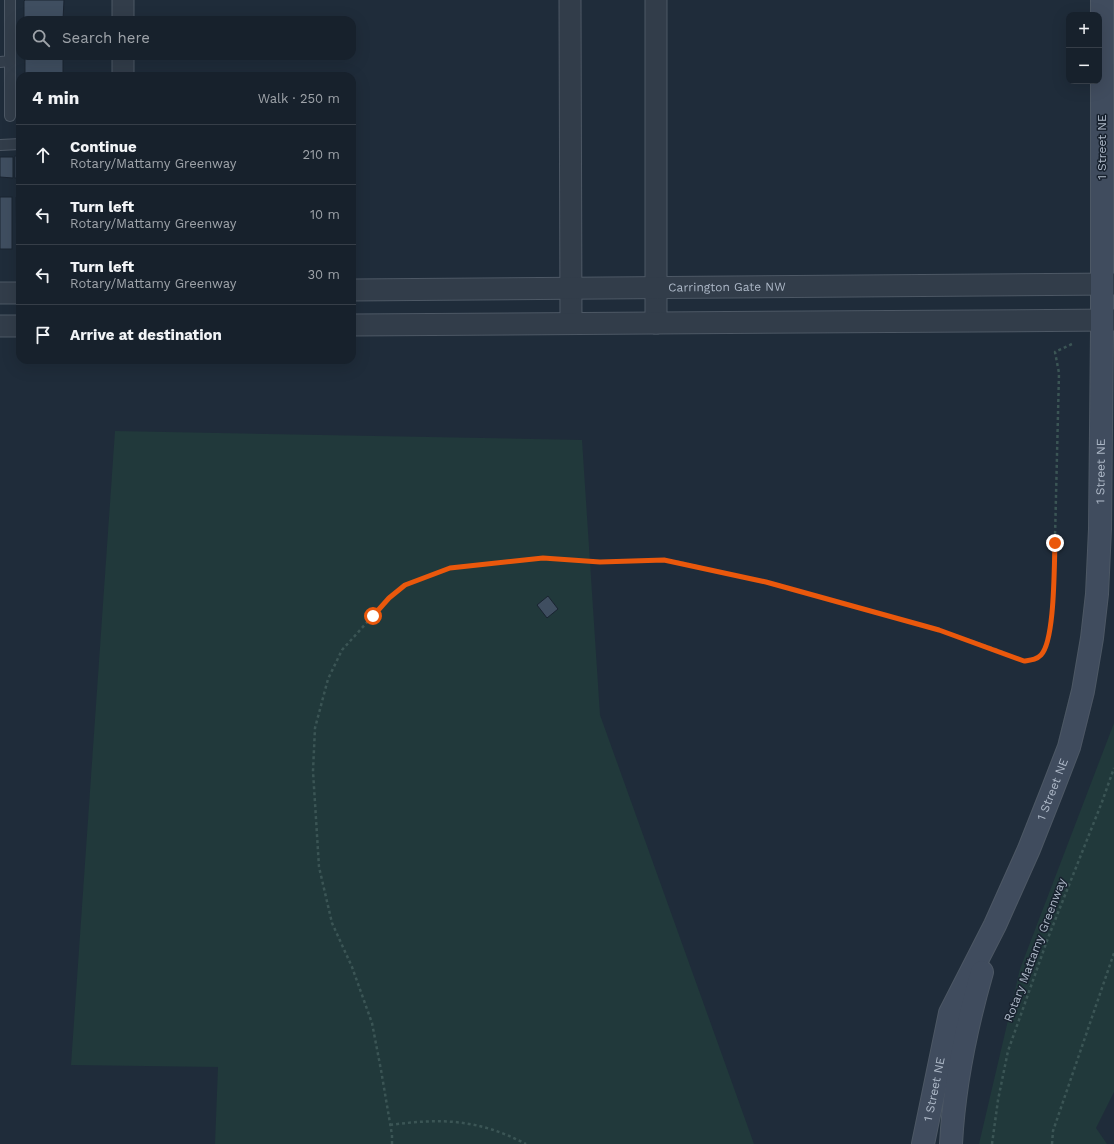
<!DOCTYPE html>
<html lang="en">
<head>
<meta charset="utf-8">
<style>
	body { margin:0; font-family:"Work Sans",sans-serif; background:#242e38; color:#f1f3f6 }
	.controls { position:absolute; right:12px; top:12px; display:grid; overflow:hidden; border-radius:8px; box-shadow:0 4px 16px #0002 }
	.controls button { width:36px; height:36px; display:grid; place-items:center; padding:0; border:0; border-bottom:1px solid #363e48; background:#17212c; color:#f1f3f6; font:20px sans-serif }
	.stop { position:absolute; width:12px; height:12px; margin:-9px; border:3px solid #ea580c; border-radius:50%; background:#fff }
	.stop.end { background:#ea580c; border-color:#fff; box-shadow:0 1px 4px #0008 }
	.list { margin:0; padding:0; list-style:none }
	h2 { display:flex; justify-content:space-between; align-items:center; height:52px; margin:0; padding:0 16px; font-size:17px }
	h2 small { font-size:13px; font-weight:400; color:#9ea3a9 }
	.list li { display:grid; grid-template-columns:26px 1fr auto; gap:12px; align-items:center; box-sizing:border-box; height:60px; padding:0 16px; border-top:1px solid #363e48 }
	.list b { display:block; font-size:15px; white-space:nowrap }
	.list p { margin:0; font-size:13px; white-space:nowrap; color:#9ea3a9 }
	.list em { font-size:13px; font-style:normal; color:#9ea3a9 }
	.icon { flex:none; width:22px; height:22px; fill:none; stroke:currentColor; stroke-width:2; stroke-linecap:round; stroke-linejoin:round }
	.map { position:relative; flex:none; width:1114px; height:1144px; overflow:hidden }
	.search { position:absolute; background:#17212c; box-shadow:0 4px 16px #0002; left:16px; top:16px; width:340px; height:44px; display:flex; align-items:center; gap:10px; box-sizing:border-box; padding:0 14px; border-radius:12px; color:#9ea3a9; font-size:15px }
	.panel { position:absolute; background:#17212c; box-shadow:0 4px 16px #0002; left:16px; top:72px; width:340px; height:292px; border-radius:12px }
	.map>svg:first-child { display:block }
	.green { fill:#21393b }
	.building { fill:#3f4e60; stroke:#1a2431 }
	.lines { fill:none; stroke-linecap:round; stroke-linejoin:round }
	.lane-casing { stroke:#4d5865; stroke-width:12 }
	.street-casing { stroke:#4d5865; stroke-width:23 }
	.secondary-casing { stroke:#4d5865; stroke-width:24 }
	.path { stroke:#3b5555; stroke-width:2.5; stroke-dasharray:3 3; stroke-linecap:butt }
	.lane { stroke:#323d4a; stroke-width:10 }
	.street { stroke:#323d4a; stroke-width:21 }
	.secondary { stroke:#404c5e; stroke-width:22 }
	.route { stroke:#ea580c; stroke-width:5 }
	.labels { text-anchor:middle; stroke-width:3; stroke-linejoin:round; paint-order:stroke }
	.street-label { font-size:12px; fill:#adb8c7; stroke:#18222f }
</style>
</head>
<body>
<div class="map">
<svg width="1114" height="1144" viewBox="0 0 1114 1144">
	<rect width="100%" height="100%" fill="#1f2c3a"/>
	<g class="green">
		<polygon points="115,431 582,440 600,715 754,1144 215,1144 218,1067 71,1065"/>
		<polygon points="1114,723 1114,1092 1096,1128 1107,1144 979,1144 1020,969"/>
	</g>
	<g class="building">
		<polygon points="25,0 64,0 63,20 24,20 24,1"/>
		<rect x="25" y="56" width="38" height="20"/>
		<rect x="15" y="156" width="5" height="22"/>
		<polygon points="0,157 13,157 13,178 0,177"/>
		<rect x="0" y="197" width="12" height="52"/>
		<polygon points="16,197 20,197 20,249 17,249"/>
		<polygon points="548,596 558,609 547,618 537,605"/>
	</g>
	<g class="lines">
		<defs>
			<g id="lane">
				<polyline points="10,61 10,116"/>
				<polyline points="0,62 10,61 10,0"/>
				<polyline points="0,145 20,144"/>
			</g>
			<g id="street">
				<polyline points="570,0 571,323"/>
				<polyline points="656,0 656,323"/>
				<polyline points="123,20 123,0"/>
				<polyline points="123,76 123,56"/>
				<path id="s1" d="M352,290L1114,284"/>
				<polyline points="0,293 20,293"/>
				<polyline points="352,325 1114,320"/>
				<polyline points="0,326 20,326"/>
			</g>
			<g id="secondary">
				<path id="s2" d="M923,1144L950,1013L995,925L1029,849L1052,791L1069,747L1083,691L1092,638L1097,594L1100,529L1102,330V0"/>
				<path d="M951,1144C954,1086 966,1028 982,972"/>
			</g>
		</defs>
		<use href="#lane" class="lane-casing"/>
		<use href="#street" class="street-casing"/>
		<use href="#secondary" class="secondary-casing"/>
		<g class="path">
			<path d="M390,1125C442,1118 478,1119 526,1144"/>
			<polyline points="392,1144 392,1135 381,1070 372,1023 352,967 332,923 319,867 313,771 315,728 328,679 342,650 389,598 405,585 450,568 543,558 600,562 663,560 679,562 766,582 939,630 998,650 1015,658 1024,661 1034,660 1042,654 1047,644 1051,618 1054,578 1059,373 1055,352 1074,343"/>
			<polyline points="992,1144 998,1100 1008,1051 1048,938 1102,802 1114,768"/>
			<polyline points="1052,1144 1053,1131 1114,953"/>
		</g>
		<use href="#lane" class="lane"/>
		<use href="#street" class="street"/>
		<use href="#secondary" class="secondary"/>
	</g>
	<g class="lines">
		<path class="route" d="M373,616L389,598L405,585L450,568L543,558L600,562L664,560L766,582L939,630L1024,661C1031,660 1036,660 1041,655C1055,641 1054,565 1055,543"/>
	</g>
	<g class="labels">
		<g class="street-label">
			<text transform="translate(1102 147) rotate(-90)" y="4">1 Street NE</text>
			<text dy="4" stroke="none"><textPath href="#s1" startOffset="375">Carrington Gate NW</textPath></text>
			<text dy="4" stroke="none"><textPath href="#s2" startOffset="704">1 Street NE</textPath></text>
			<text dy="4" stroke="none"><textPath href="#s2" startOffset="380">1 Street NE</textPath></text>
			<text transform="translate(1035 950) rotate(-69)" y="4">Rotary Mattamy Greenway</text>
			<text dy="4" stroke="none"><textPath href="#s2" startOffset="56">1 Street NE</textPath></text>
		</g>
	</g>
</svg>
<div class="controls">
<button>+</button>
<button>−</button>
</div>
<div class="stop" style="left:373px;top:616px"></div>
<div class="stop end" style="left:1055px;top:543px"></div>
<div class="search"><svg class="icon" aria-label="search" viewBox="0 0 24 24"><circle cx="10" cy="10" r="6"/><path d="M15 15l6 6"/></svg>Search here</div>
<section class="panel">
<h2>4 min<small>Walk · 250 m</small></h2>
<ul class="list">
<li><svg class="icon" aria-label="ahead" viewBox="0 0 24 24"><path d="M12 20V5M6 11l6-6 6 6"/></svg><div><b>Continue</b><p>Rotary/Mattamy Greenway</p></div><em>210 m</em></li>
<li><svg class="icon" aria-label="left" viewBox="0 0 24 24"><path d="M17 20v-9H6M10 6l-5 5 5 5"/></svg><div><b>Turn left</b><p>Rotary/Mattamy Greenway</p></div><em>10 m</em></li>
<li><svg class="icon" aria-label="left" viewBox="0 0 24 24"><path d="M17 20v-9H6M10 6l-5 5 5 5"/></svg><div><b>Turn left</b><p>Rotary/Mattamy Greenway</p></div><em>30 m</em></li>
<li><svg class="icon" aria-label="arrive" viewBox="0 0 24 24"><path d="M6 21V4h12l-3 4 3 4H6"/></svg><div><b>Arrive at destination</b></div></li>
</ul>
</section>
</div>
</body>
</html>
